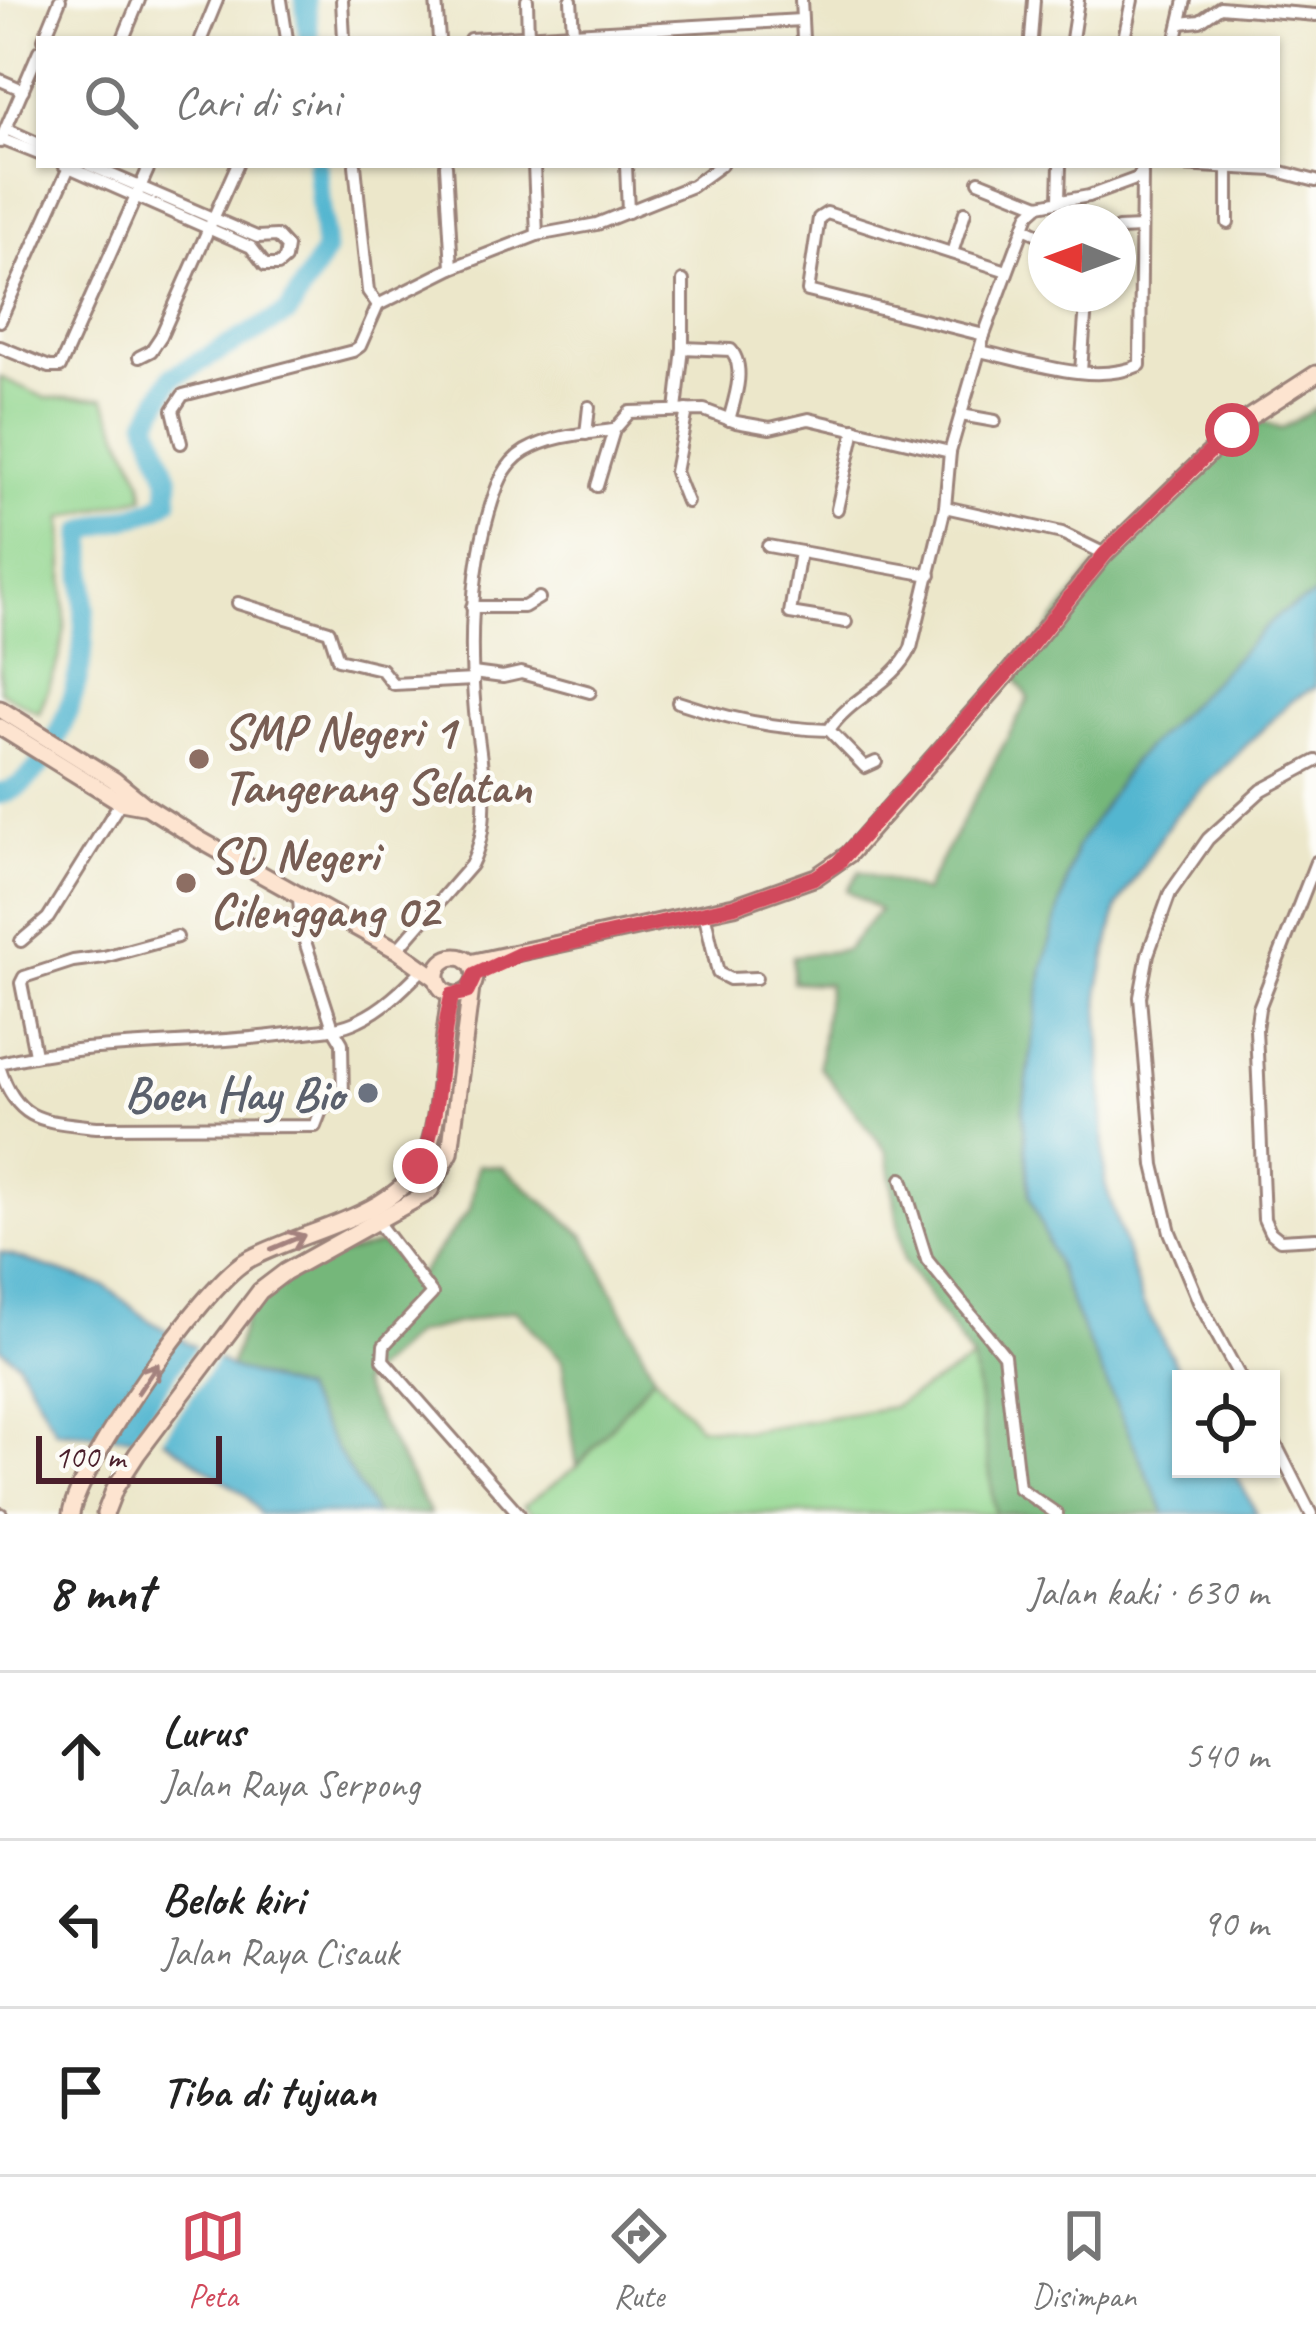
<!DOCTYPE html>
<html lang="id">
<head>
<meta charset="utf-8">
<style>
	body { margin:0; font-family:Caveat,sans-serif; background:#f6f6f6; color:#222 }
	.controls { position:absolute; right:36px; bottom:36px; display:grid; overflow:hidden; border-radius:0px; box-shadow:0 3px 9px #0004 }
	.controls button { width:108px; height:108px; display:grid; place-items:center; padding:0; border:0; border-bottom:3px solid #e0e0e0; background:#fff; color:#222; font:60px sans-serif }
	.compass { position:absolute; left:1028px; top:204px; width:108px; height:108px; border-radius:50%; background:#fff; box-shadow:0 3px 9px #0004; rotate:271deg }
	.scale { position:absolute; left:36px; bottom:30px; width:186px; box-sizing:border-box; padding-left:12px; border:6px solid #4a1f2b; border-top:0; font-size:33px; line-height:42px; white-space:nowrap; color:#4a1f2b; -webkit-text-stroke:9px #fdfcf7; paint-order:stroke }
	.stop { position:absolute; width:36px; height:36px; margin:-27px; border:9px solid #d1495b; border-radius:50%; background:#fff }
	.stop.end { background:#d1495b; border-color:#fff; box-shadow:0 3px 12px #0008 }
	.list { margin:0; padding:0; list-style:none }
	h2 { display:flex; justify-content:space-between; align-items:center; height:156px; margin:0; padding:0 48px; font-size:51px }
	h2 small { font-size:39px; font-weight:400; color:#767676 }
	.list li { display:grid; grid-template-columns:78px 1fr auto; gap:36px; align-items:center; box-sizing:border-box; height:168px; padding:0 48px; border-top:3px solid #e0e0e0 }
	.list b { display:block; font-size:45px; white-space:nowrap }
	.list p { margin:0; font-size:39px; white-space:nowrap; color:#767676 }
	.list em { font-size:39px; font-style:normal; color:#767676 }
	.icon { flex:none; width:66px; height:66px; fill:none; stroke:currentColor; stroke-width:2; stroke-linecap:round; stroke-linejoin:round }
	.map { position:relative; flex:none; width:1316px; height:1514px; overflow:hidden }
	.search { position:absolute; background:#fff; box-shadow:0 3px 9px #0004; left:36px; right:36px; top:36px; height:132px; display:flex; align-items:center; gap:30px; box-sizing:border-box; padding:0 42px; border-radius:0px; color:#767676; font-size:45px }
	.sheet { height:660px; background:#fff }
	nav { display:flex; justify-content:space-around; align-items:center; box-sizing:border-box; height:168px; border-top:3px solid #e0e0e0; background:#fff; font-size:33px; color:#767676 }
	nav a { display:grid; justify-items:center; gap:6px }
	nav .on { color:#d1495b }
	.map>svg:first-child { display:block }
	.green { fill:#92d68f; stroke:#6e7a5d; stroke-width:3 }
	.forest { fill:#75b77a; stroke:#606b52; stroke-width:3 }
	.water { fill:#52b6d0; stroke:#4e6a7e; stroke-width:3 }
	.pier { fill:#ece7ca }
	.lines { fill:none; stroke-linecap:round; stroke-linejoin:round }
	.river { stroke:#52b6d0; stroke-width:21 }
	.minor-casing { stroke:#9b837a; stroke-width:16 }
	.secondary-casing { stroke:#9b837a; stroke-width:21 }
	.minor { stroke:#fff; stroke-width:10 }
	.secondary { stroke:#fde4d0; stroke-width:15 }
	.oneway { stroke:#a4827e }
	.route { stroke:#d1495b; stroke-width:15 }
	.education-dot { fill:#8d6e63; stroke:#fdfcf7; stroke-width:4.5 }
	.worship-dot { fill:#6b7280; stroke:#fdfcf7; stroke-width:4.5 }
	.labels { text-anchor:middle; stroke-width:9; stroke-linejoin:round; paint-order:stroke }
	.education-label { font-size:48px; font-weight:bold; fill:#785e54; stroke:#fdfcf7; text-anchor:start }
	.worship-label { font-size:48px; font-weight:bold; fill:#5b616d; stroke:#fdfcf7; text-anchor:end }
</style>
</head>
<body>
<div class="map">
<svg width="1316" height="1514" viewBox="0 0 1316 1514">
	<rect width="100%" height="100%" fill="#fdfcf7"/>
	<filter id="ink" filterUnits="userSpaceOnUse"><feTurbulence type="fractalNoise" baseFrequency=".00833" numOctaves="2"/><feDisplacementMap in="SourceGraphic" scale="24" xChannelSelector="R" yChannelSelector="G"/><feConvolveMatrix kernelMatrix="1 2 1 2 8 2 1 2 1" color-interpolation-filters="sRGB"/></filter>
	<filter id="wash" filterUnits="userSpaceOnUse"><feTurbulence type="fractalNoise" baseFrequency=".004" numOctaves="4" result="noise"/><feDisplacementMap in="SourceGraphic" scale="48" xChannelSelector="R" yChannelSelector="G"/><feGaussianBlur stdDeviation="2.7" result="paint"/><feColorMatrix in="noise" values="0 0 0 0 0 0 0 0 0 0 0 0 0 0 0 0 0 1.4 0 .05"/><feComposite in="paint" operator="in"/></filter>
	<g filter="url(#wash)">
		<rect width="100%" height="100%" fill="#ece7ca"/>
		<g class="green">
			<polygon points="0,377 46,398 104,398 142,480 144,497 63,518 65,628 59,660 39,713 0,691"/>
			<polygon points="973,1360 996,1514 532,1514 523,1506 577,1467 654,1375 699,1426 747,1431 892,1407"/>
		</g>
		<g class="forest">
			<polygon points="1316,408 1316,595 1278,615 1076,848 1043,968 1023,1110 1031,1196 1076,1315 1165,1514 996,1514 973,1360 904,1261 887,1152 819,1066 828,984 793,982 793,956 846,950 879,910 847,890 860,871 924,892 1029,698 1013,675 1092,571 1213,454 1263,422 1281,429"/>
			<polygon points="478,1165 502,1167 586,1237 654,1375 577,1467 562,1360 515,1310 414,1334 360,1384 430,1514 375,1514 301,1391 230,1367 247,1314 306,1264 381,1244 418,1276 470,1209"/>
		</g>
		<g class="water">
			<polygon points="1316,595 1316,687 1291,701 1174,817 1117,907 1099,988 1105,1183 1143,1304 1184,1379 1181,1379 1181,1469 1233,1469 1257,1514 1165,1514 1076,1315 1030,1196 1023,1110 1043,968 1076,848 1132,762 1278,615"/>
			<polygon points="0,1252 105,1286 150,1321 230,1367 301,1391 375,1514 260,1514 246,1495 163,1439 56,1431 17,1361 0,1348"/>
		</g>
		<polygon class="pier" points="199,1342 220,1355 158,1445 130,1443"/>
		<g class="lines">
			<g class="river">
				<polyline points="305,0 309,39"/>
				<path d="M0,794C48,784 76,698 82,655C87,615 83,572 84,532C111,518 145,519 168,500L169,479L148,421L172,377L288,313L325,251L317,165"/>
			</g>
		</g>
	</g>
	<g filter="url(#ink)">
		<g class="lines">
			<defs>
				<g id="minor">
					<polyline points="281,0 287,39"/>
					<polyline points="342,0 344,39"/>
					<polyline points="436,0 439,39"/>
					<polyline points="527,0 528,39"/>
					<polyline points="571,0 573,32"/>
					<polyline points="801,0 803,39"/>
					<polyline points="1180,23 1200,21 1220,7 1316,15"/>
					<polyline points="44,39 60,0"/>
					<polyline points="123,39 139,0"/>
					<polyline points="201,39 217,0"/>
					<polyline points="470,39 801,20"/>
					<polyline points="1031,39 1034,0"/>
					<polyline points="1072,39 1078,0"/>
					<polyline points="1124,39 1132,0"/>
					<polyline points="1176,39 1185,0"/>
					<polyline points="0,80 23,90"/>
					<polyline points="6,129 39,144"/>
					<polyline points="1,139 39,154"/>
					<polyline points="0,142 39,51"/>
					<polyline points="64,165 251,247 265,265 278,265 285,259 287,247 277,236 257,237 89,165"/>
					<polyline points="355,165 368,291 378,305"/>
					<polyline points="446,165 452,268"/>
					<polyline points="534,165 537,235"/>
					<polyline points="626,165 628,212"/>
					<polyline points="1182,165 1274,170 1316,181"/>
					<polyline points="1228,168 1228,223"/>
					<polyline points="979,181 1039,205"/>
					<polyline points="1059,199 1060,165"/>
					<polyline points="1024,228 1046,238"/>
					<polyline points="1118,229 1141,228"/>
					<polyline points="952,253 965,212"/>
					<polyline points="0,321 70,165"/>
					<polyline points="984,335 808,291 819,218 827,213 1007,271"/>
					<polyline points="0,347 49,367 60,367 150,165"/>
					<polyline points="683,348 683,281"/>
					<path d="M980,351C1027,361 1094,386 1140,365L1142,174"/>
					<polyline points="139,357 151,351 161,336 237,165"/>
					<polyline points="1081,371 1086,304"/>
					<path d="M676,410L683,348L731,350C746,368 735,398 729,420"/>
					<polyline points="687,410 675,472 687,502"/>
					<polyline points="961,415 995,421"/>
					<polyline points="586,434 589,407"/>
					<polyline points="181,443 173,410 183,395 353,351 360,346 378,305 452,268 537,235 597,224 692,186 721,165"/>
					<polyline points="597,486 614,430"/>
					<polyline points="945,507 1062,533 1105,554"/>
					<polyline points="837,509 855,429"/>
					<polyline points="768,546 930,575"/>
					<polyline points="800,552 790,613 846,622"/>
					<polyline points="238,603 329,631 338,659 381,669 393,684 474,680"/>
					<polyline points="472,607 524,607 539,598"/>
					<polyline points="473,673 503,677 521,673 590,692"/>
					<path d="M678,702C728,719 776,729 829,730"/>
					<path d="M876,762L865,767L829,730C850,697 895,684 911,648L945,507L950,452L984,335L1029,214L1039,205L1089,196L1138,178L1145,165"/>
					<polyline points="1316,862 1259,1008 1256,1029 1264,1219 1270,1232 1280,1240 1316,1238"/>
					<polyline points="704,912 718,973 730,979 756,978"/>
					<polyline points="21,941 48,918 123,798"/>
					<path d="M397,950L471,865C495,817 480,763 475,712C469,645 470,577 489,512C496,488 503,464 525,451C553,435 583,434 614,430L630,412L704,410L736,422L770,428L809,419L950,452"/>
					<polyline points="35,1054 21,983 24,977 73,961 104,957 177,937"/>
					<path d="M0,1063C93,1040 192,1047 287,1034C310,1031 338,1031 359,1020C385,1008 404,988 424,968"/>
					<path d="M0,1069C18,1124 45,1121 97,1127L315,1126L322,1108L343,1100L342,1043L333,1028L301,929L299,897"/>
					<polyline points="902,1179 927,1260 1004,1355 1019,1488 1057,1514"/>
					<polyline points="375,1219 432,1294 384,1345 383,1360 519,1514"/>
					<polyline points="1241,1379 1199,1302 1170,1232 1154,1165 1140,997 1148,954 1170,893 1208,839 1262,790 1316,761"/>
					<polyline points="1271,1435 1311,1514"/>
					<polyline points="0,1514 1,1514"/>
				</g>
				<g id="secondary">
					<polyline points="0,709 114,780 146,806 200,840 397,950 436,978"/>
					<polyline points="0,727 121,802 143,806"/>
					<circle cx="456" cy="976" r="19"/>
					<polyline points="470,963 734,906 816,877 849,854 1017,663 1105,554 1242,422 1316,374"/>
					<path d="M71,1514C79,1465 202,1287 246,1261C299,1231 385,1220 420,1166C443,1130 440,1041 451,995"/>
					<polyline points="105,1514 115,1488 137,1454 260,1291 285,1272 429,1192 450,1153 471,988"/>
				</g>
			</defs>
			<use href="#minor" class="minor-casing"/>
			<use href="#secondary" class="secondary-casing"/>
			<use href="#minor" class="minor"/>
			<use href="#secondary" class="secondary"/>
		</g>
		<defs><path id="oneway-shaft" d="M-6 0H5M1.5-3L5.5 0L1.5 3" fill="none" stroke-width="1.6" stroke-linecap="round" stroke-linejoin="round" transform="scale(3)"/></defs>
		<g class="oneway">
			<use href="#oneway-shaft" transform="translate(288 1242) rotate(-23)"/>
			<use href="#oneway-shaft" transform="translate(148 1378) rotate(-56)"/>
		</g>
	</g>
	<g class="lines" filter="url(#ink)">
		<path class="route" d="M420,1166C442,1112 437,1052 452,995L467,992L475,975L520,954L734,906L816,877L838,863L1017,662L1105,554L1232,430"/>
	</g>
	<g class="education-dot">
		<circle cx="199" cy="759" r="12"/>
		<circle cx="186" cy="883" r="12"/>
	</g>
	<circle class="worship-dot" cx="368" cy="1093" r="12"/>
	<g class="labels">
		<g class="education-label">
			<text x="223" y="748">SMP Negeri 1<tspan x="223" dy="55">Tangerang Selatan</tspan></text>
			<text x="210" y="872">SD Negeri<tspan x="210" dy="55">Cilenggang 02</tspan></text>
		</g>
		<g class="worship-label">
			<text x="344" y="1110">Boen Hay Bio</text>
		</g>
	</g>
</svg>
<div class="controls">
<button><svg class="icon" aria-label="locate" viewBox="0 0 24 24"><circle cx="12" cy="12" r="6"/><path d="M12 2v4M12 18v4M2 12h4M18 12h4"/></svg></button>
</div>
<svg class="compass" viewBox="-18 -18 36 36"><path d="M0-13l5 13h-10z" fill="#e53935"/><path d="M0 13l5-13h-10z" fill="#767676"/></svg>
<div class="scale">100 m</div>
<div class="stop" style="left:1232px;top:430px"></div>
<div class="stop end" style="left:420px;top:1166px"></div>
<div class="search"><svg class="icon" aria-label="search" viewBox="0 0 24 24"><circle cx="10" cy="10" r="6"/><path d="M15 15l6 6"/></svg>Cari di sini</div>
</div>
<section class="sheet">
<h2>8 mnt<small>Jalan kaki · 630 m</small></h2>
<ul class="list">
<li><svg class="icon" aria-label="ahead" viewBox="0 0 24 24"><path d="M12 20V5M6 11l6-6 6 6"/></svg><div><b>Lurus</b><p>Jalan Raya Serpong</p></div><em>540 m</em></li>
<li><svg class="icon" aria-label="left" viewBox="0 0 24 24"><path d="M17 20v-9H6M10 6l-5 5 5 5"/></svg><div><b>Belok kiri</b><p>Jalan Raya Cisauk</p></div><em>90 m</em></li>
<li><svg class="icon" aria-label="arrive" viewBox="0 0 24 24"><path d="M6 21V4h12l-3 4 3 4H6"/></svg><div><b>Tiba di tujuan</b></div></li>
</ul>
</section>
<nav>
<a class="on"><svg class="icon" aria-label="map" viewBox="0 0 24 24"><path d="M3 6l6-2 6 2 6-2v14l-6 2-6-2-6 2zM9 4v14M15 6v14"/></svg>Peta</a>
<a><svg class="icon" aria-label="directions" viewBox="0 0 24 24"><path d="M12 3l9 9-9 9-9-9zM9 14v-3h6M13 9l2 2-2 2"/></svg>Rute</a>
<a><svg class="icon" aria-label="saved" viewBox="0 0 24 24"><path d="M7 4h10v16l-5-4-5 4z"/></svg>Disimpan</a>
</nav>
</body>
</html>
